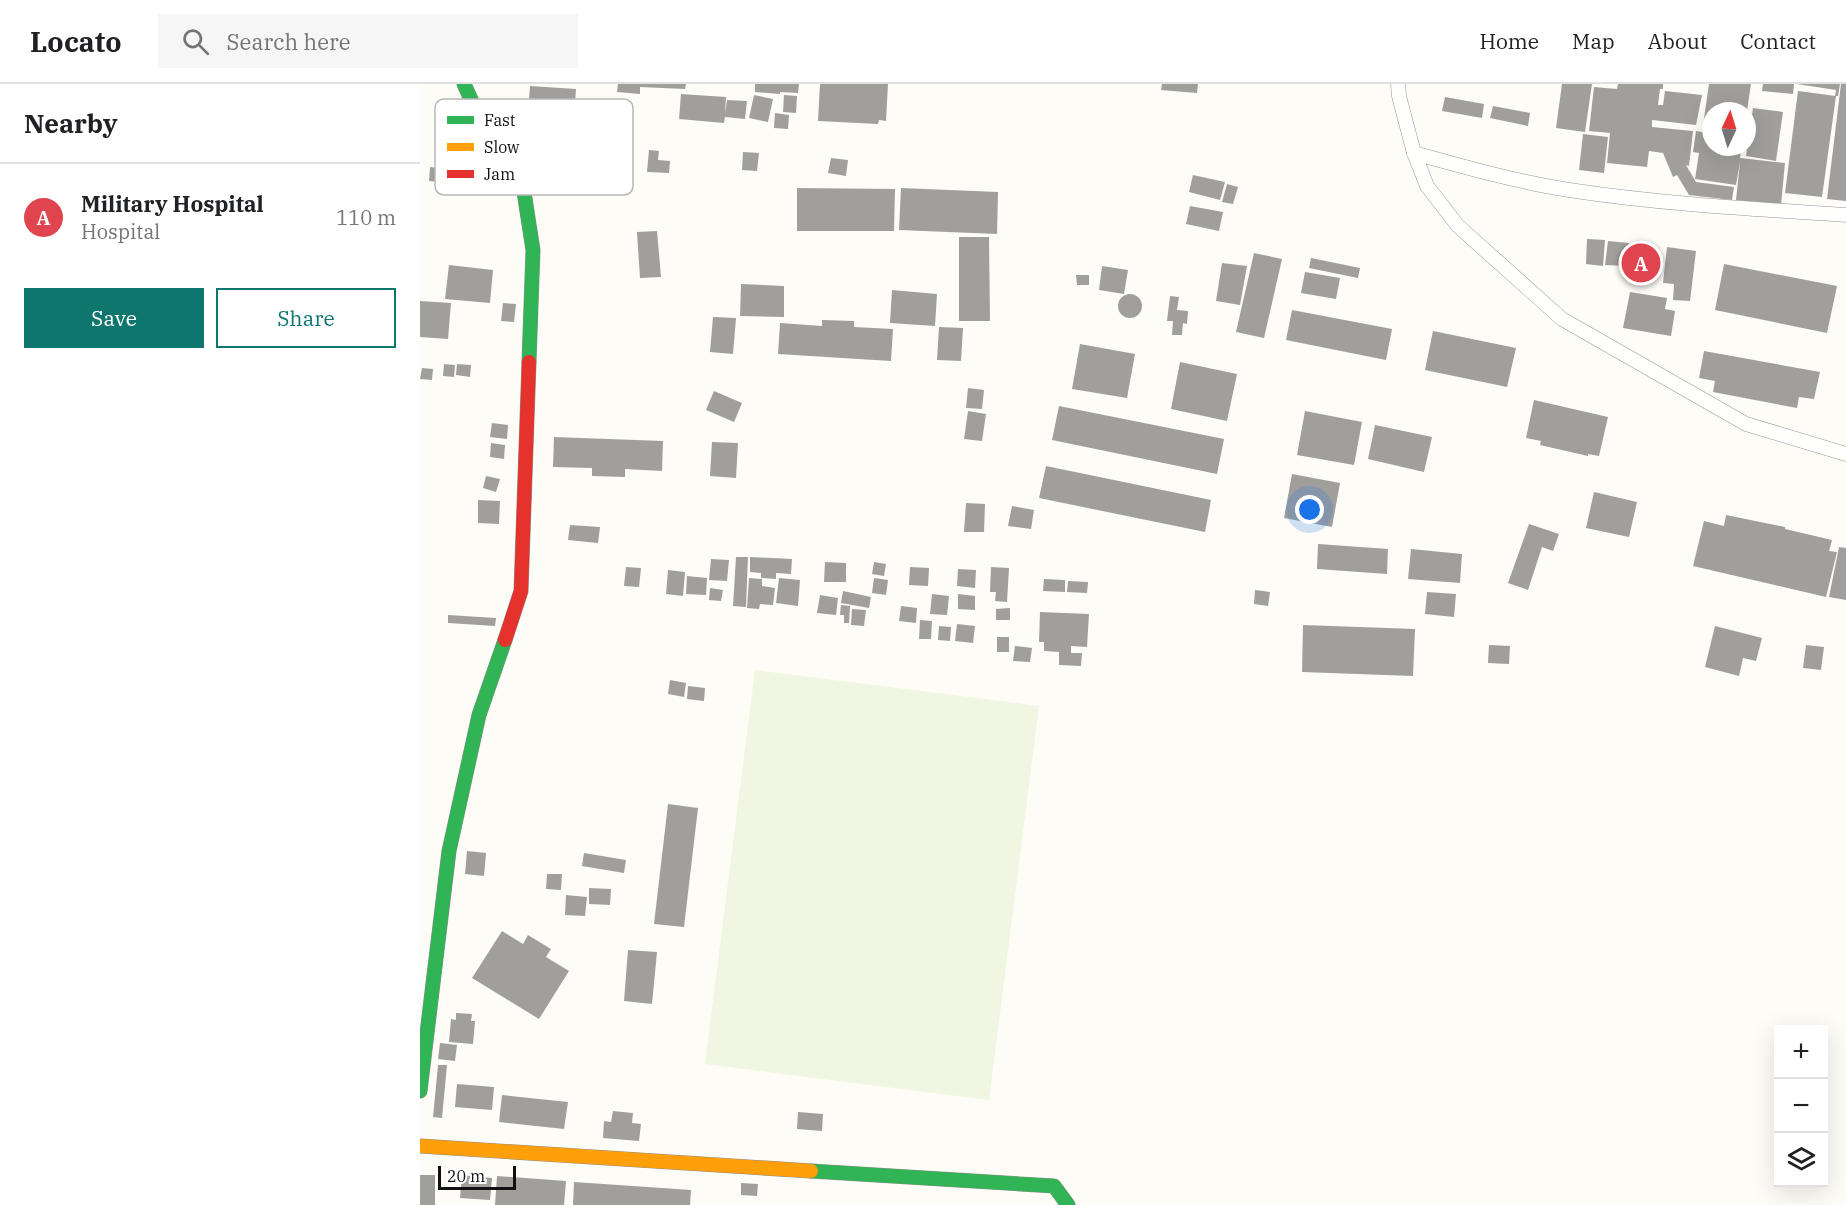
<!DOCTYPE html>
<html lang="en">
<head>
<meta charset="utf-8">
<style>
	body { margin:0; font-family:"IBM Plex Serif",serif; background:#f6f6f6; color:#202124 }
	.controls { position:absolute; right:18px; bottom:18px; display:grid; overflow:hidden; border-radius:0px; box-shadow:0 6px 24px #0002 }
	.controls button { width:54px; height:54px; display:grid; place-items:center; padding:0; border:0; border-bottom:2px solid #e0e0e0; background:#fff; color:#202124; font:30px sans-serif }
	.compass { position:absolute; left:1282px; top:18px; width:54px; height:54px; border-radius:50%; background:#fff; box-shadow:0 6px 24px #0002; rotate:4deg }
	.scale { position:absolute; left:18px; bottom:15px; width:78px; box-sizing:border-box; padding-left:6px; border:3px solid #111; border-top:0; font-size:16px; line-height:21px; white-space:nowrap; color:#111; -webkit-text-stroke:4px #fff; paint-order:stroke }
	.you { position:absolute; left:890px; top:426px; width:21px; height:21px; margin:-15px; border:4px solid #fff; border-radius:50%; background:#1a73e8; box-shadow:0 0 0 9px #1a73e833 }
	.badge { display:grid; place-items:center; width:39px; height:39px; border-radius:50%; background:#0f766e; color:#fff; font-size:20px; font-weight:700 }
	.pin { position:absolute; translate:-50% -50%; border:3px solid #fff; box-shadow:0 2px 6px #0006 }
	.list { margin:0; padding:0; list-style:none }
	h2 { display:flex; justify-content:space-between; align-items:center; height:78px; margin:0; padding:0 24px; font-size:26px }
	h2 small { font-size:20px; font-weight:400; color:#757577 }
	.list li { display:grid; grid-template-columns:39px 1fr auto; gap:18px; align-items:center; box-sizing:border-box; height:108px; padding:0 24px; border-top:2px solid #e0e0e0 }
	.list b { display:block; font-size:22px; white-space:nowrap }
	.list p { margin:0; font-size:20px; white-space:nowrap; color:#757577 }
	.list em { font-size:20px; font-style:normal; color:#757577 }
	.actions { display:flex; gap:12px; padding:18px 24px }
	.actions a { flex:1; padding:14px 0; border:2px solid #0f766e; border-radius:0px; text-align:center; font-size:21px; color:#0f766e }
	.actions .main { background:#0f766e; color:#fff }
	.icon { flex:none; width:33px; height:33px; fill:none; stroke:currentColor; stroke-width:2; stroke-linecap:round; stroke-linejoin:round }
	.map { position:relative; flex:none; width:1426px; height:1121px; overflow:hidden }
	header { display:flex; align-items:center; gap:36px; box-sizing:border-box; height:84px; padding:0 30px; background:#fff; border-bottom:2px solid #e0e0e0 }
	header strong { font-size:28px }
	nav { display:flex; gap:33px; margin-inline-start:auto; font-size:21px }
	.search { width:420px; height:54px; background:#f6f6f6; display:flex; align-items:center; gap:15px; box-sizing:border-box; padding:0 21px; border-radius:0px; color:#757577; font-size:22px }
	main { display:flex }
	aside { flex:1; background:#fff }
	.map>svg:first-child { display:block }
	.pitch { fill:#f0f6e1 }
	.building { fill:#a19f9c }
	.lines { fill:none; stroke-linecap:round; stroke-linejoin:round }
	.lane-casing { stroke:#979795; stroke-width:15 }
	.fast-casing { stroke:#8e8d8b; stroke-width:15 }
	.slow-casing { stroke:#8e8d8b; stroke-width:15 }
	.jam-casing { stroke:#8e8d8b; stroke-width:15 }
	.lane { stroke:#fffffe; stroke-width:14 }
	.fast { stroke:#30b455; stroke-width:14 }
	.slow { stroke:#ff9f0a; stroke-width:14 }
	.jam { stroke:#e5322d; stroke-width:14 }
	.key { fill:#fff; stroke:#b8b8b8; stroke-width:1.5 }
	.key-label { font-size:16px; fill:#111 }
</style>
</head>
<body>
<header>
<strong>Locato</strong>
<div class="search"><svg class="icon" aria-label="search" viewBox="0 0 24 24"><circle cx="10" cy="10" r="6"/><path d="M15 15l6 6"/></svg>Search here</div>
<nav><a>Home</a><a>Map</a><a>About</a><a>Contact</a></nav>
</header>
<main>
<aside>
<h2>Nearby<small></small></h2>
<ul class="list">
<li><span class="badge" style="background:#e0444e">A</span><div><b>Military Hospital</b><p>Hospital</p></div><em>110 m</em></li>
</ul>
<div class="actions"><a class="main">Save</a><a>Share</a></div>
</aside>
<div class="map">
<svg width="1426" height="1121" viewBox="0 0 1426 1121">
	<rect width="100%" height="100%" fill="#fdfcf7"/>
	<polygon class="pitch" points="335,586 619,622 569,1016 285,980"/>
	<g class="building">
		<polygon points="198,0 266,0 265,5 220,3 220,10 197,8"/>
		<polygon points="335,0 379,0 378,9 360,8 360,10 335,8"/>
		<polygon points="400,0 468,0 466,37 459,36 458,40 398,37"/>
		<polygon points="742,0 778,0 777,9 741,6"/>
		<polygon points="1142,0 1172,0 1165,48 1136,44"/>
		<polygon points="1198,0 1243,0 1243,5 1240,5 1238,21 1243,21 1245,7 1282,11 1276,41 1232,36 1232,43 1273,47 1269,82 1266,81 1276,98 1314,103 1312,116 1269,111 1257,91 1253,93 1243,69 1229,67 1227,83 1187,79 1190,49 1169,47 1174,3 1197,5"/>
		<polygon points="1289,0 1331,0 1327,27 1291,27 1291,63 1322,63 1320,74 1365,79 1361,121 1316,116 1320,78 1316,101 1275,95 1279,69 1273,68 1276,47 1282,48"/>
		<polygon points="1343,0 1374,0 1373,10 1342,7"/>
		<polygon points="1377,0 1420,0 1418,12 1415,12 1416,6"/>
		<polygon points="1421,0 1426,0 1426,117 1407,115"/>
		<polygon points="110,2 156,5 154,32 108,29"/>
		<polygon points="1378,7 1416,12 1402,113 1365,109"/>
		<polygon points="261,10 306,13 305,30 307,16 327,17 325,35 305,33 304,39 259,35"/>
		<polygon points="334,11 353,15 348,38 329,34"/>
		<polygon points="364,11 377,12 376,29 363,28"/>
		<polygon points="1025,13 1064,20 1062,34 1022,27"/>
		<polygon points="1073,22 1110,29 1108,42 1070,34"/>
		<polygon points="1333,24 1363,28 1356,77 1326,72"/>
		<polygon points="355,29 369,31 368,45 354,44"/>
		<polygon points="1163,50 1188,53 1184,89 1159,86"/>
		<polygon points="229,66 239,67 238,76 250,77 249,89 227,88"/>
		<polygon points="323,68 339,69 337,87 322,86"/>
		<polygon points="411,74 428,76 426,92 408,89"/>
		<polygon points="10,83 35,86 34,100 9,97"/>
		<polygon points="773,91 805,98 800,116 769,108"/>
		<polygon points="807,100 818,103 813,120 802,118"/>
		<polygon points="377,104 475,105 474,147 377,147"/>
		<polygon points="481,104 578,108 577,150 479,146"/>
		<polygon points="770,122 803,128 799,147 766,140"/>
		<polygon points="237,147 241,193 220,194 217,148"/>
		<polygon points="539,153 569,153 570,237 539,237"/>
		<polygon points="1167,155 1185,156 1183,182 1166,180"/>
		<polygon points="1188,157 1209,159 1207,182 1185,181"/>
		<polygon points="1247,163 1276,167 1270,217 1253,216 1254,200 1243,199"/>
		<polygon points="1221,164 1232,166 1229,183 1218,181"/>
		<polygon points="834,169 862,175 844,254 816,248"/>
		<polygon points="891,174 940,184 938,194 889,184"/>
		<polygon points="802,179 827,182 820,221 796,217"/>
		<polygon points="1304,180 1417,202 1407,249 1295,226"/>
		<polygon points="29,181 73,186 70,219 25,215"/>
		<polygon points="682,182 708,186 704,210 679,206"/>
		<polygon points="885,188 920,194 916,215 881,209"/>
		<polygon points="656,191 669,191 669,201 657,201"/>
		<polygon points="321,200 364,202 364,233 320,232"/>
		<polygon points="472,206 517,210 515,242 470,239"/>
		<polygon points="1210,208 1247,214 1245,225 1255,227 1251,252 1203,244"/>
		<circle cx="710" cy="222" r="12"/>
		<polygon points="750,212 759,213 757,226 768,227 767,240 763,239 762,251 752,251 753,237 747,237"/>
		<polygon points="0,217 31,219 28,255 0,253"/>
		<polygon points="83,219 96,220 94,238 81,237"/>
		<polygon points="872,226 972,245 966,276 866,256"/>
		<polygon points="293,233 316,234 313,270 290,268"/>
		<polygon points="402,236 434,237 434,243 473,245 471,277 358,270 360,239 402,242"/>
		<polygon points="519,243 543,244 541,277 517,276"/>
		<polygon points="1013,247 1096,264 1087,303 1005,286"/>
		<polygon points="660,260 715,270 707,314 652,305"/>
		<polygon points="1284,267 1400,288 1394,315 1379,313 1377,324 1293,308 1295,297 1279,294"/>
		<polygon points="760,278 817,290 807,337 751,325"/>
		<polygon points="24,280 35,281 34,293 23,292"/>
		<polygon points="37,280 51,281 50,293 36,291"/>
		<polygon points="2,284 13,285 12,296 0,295"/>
		<polygon points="548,304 564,306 562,325 546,324"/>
		<polygon points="294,307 322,319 314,338 286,326"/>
		<polygon points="1114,316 1188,333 1179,372 1168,370 1168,372 1120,361 1121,357 1106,354"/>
		<polygon points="639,322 804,355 797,390 632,356"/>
		<polygon points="548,327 566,330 562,357 544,355"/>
		<polygon points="885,327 942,338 934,381 877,371"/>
		<polygon points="72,339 88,341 87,355 70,353"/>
		<polygon points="955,341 1012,353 1004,388 948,375"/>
		<polygon points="134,353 243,357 242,387 205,385 205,393 172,392 172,384 133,383"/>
		<polygon points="292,358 318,359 316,394 290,392"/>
		<polygon points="71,359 85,361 84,375 70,373"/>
		<polygon points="626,382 791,416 785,448 619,414"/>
		<polygon points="872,390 920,399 912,443 864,434"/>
		<polygon points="66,392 80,395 76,408 63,404"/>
		<polygon points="1174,408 1217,418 1209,453 1166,444"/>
		<polygon points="58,416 80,417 79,440 58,439"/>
		<polygon points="546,419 565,420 564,448 544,448"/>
		<polygon points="592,422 614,426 611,445 588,442"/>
		<polygon points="1306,431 1365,443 1365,445 1412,456 1409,467 1417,468 1406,513 1273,482 1284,437 1304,442"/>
		<polygon points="1109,440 1139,450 1133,467 1122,463 1108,506 1088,499"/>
		<polygon points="150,441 180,443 178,459 148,456"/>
		<polygon points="898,460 968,465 967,490 897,485"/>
		<polygon points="1419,463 1426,464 1426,516 1409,513"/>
		<polygon points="991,465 1042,470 1040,499 988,495"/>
		<polygon points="316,473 328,473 326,523 313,522"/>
		<polygon points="330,473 372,475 371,490 356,489 356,495 341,494 341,489 330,488"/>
		<polygon points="291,475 309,476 307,497 289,496"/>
		<polygon points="405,478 426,479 426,498 404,498"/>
		<polygon points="454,478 466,480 464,492 452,490"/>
		<polygon points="206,483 221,484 219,503 204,502"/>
		<polygon points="490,483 509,484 508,502 489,501"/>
		<polygon points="571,483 589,484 587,518 575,517 576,508 570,508"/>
		<polygon points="538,485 556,486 555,504 537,502"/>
		<polygon points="248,486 265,488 263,512 246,510"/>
		<polygon points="267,492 287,494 286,511 266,510"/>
		<polygon points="329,494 342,495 342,502 355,504 353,521 340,520 339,525 327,524"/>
		<polygon points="359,494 380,496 378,522 356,519"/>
		<polygon points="454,494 468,496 466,511 452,509"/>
		<polygon points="624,495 645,496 645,508 623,507"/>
		<polygon points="648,497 668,498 667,509 647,508"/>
		<polygon points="290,504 303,506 301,517 289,516"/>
		<polygon points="835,506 850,508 848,522 834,520"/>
		<polygon points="423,507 451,513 449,524 421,519"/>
		<polygon points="1007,508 1036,510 1034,533 1005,530"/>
		<polygon points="512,510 529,512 527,531 510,530"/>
		<polygon points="538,510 555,512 555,526 538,525"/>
		<polygon points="400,511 418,514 416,531 397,529"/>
		<polygon points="421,521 430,522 429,539 424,539 424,531 420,531"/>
		<polygon points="481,522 497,524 496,539 479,537"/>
		<polygon points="590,524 590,536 576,536 576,525"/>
		<polygon points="432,525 446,526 444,542 431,541"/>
		<polygon points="620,528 669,530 667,563 651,562 651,569 662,569 661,582 639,581 639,568 624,567 624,558 619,558"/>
		<polygon points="28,531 76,534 75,542 28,539"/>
		<polygon points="500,536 512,537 511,555 499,555"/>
		<polygon points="537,540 555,542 553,559 535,557"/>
		<polygon points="883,541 995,545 993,592 882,588"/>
		<polygon points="519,542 531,543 530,557 518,556"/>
		<polygon points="1295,542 1342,554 1336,577 1323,574 1319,592 1285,583"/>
		<rect x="577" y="553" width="12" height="15"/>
		<polygon points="1069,561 1090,562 1089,580 1068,579"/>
		<polygon points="1386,561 1404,563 1401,586 1383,584"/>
		<polygon points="595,562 612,564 610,578 593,577"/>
		<polygon points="250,596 266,599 264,613 248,610"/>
		<polygon points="268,602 285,604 284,617 267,615"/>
		<polygon points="248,720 278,724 264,843 234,840"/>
		<polygon points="47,767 66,769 64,792 45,790"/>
		<polygon points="164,769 206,776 204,789 162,782"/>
		<polygon points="127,790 142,790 141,806 126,805"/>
		<polygon points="169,804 191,805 190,821 169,820"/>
		<polygon points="146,811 167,813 165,832 145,831"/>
		<polygon points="82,847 103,860 108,851 131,865 126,873 149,887 119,935 52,894"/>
		<polygon points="208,866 237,868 232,920 204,917"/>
		<polygon points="36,929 52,930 51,937 55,937 53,960 29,958 31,935 36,936"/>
		<polygon points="20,959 37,961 35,977 18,975"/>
		<polygon points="18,981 27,981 22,1034 13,1033"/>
		<polygon points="37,1000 74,1003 72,1026 35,1023"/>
		<polygon points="82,1011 148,1018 144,1045 79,1038"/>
		<polygon points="193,1027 213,1029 212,1039 221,1040 219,1057 183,1054 184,1037 191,1038"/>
		<polygon points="378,1028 403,1030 402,1047 377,1045"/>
		<rect x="0" y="1091" width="15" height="30"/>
		<polygon points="42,1091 72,1094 70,1116 40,1114"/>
		<polygon points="77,1092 146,1097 144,1121 75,1121"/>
		<polygon points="154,1098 271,1106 270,1121 153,1121"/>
		<polygon points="321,1099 338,1100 337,1112 321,1111"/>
	</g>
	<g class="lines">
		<defs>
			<g id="lane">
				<polyline points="978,0 979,12 994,69 1007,102 1038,142 1142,235 1326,340 1426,370"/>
				<path d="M994,69C1045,83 1097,98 1149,106C1241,120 1334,125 1426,131"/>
			</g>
			<g id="fast">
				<polyline points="44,0 54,22 104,108 113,166 109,278"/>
				<polyline points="0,1007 29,767 59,631 85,556"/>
				<polyline points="391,1087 634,1102 648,1121"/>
			</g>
			<polyline id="slow" points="0,1062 391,1087"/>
			<polyline id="jam" points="85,556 101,507 109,278"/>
		</defs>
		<use href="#lane" class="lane-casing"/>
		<use href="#fast" class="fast-casing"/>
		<use href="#slow" class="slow-casing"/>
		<use href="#jam" class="jam-casing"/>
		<use href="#lane" class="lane"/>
		<use href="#fast" class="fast"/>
		<use href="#slow" class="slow"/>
		<use href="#jam" class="jam"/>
	</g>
	<rect x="15" y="15" width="198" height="96" rx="9" class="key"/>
	<rect x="27" y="32" width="27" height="8" fill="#30b455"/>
	<rect x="27" y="59" width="27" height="8" fill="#ff9f0a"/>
	<rect x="27" y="86" width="27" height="8" fill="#e5322d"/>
	<g class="key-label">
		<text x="64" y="42">Fast</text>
		<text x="64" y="69">Slow</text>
		<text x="64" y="96">Jam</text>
	</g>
</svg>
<div class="controls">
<button>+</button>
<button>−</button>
<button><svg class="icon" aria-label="layers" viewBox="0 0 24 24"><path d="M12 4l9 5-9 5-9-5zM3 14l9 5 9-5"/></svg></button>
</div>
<svg class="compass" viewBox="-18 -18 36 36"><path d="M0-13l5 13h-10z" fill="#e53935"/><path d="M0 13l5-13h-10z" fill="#757577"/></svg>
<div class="scale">20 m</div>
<div class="you"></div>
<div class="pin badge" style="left:1221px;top:179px;background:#e0444e">A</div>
</div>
</main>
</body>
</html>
